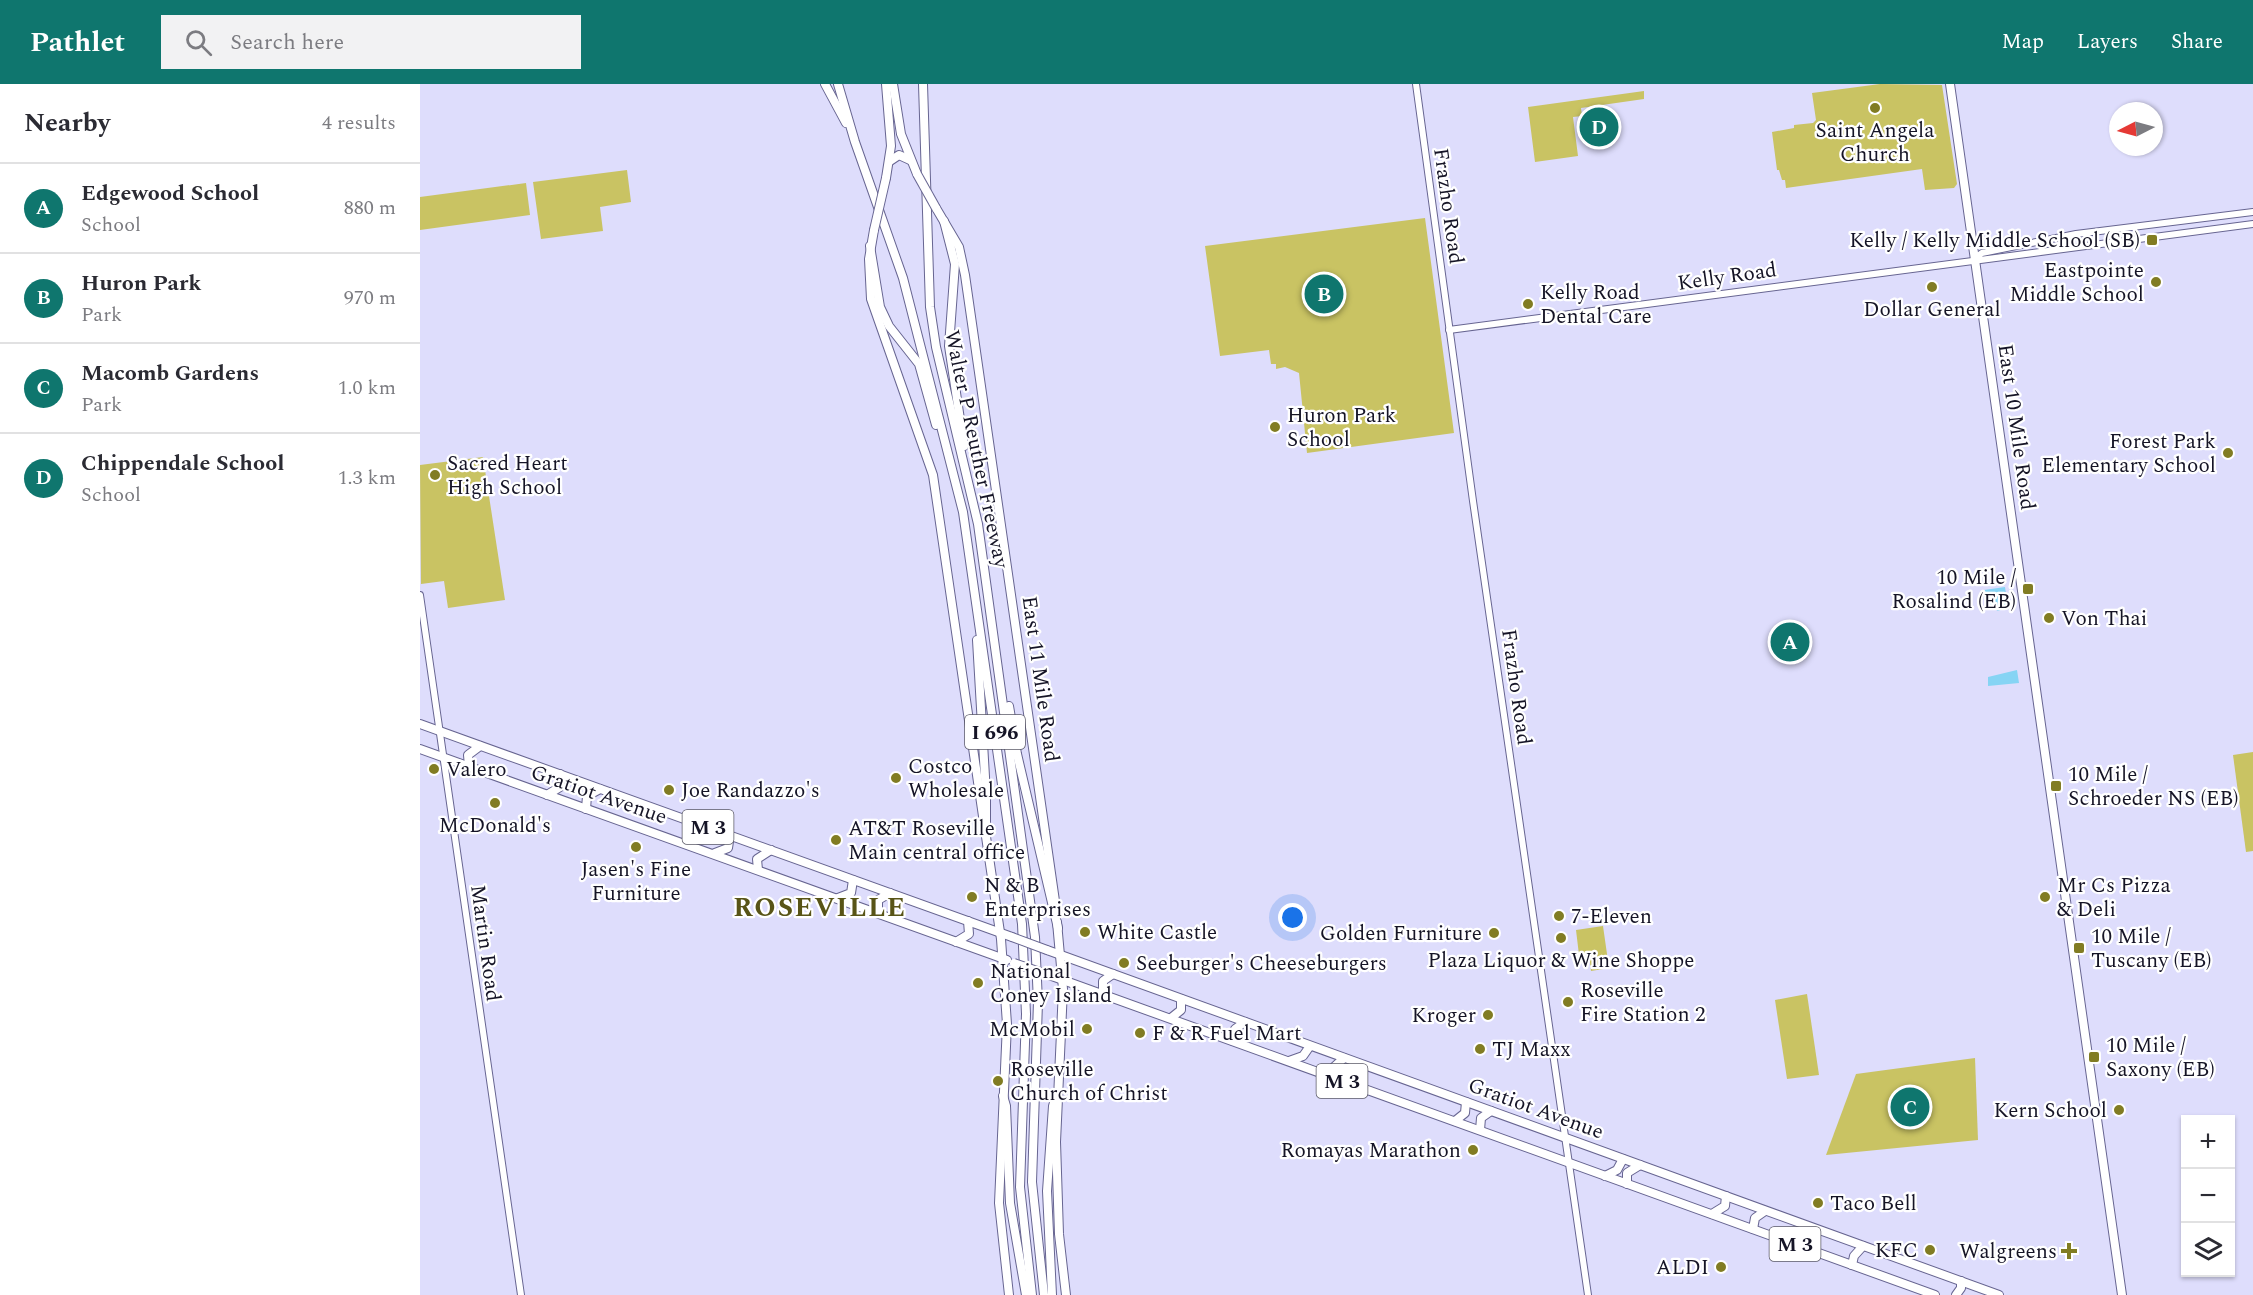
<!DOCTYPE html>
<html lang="en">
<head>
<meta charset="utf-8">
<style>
	body { margin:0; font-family:Spectral,serif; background:#f2f2f3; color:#2b2b33 }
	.controls { position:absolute; right:18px; bottom:18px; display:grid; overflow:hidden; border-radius:0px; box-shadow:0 2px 4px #0004 }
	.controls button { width:54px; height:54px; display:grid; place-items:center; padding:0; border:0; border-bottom:2px solid #e1e1e2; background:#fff; color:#2b2b33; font:30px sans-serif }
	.compass { position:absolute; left:1689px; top:18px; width:54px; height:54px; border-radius:50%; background:#fff; box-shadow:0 2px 4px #0004; rotate:264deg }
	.you { position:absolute; left:873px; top:834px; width:21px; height:21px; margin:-15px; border:4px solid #fff; border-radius:50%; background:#1a73e8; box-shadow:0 0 0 9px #1a73e833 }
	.badge { display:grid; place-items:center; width:39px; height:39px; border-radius:50%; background:#0f766e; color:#fff; font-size:20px; font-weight:700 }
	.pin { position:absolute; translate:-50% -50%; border:3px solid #fff; box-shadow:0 2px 6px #0006 }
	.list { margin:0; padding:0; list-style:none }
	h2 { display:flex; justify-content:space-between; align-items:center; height:78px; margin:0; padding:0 24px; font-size:26px }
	h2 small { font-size:20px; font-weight:400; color:#7c7c81 }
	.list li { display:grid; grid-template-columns:39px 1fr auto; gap:18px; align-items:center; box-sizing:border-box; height:90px; padding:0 24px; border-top:2px solid #e1e1e2 }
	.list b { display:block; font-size:22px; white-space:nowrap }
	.list p { margin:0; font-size:20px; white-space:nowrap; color:#7c7c81 }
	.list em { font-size:20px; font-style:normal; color:#7c7c81 }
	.icon { flex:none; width:33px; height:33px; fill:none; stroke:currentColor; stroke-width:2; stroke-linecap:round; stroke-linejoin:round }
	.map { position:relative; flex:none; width:1833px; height:1211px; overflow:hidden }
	header { display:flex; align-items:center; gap:36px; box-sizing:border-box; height:84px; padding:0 30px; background:#0f766e; color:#fff }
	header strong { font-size:28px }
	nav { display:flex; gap:33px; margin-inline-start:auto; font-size:21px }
	.search { width:420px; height:54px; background:#f2f2f3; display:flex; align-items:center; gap:15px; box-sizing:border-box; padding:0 21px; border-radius:0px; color:#7c7c81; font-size:22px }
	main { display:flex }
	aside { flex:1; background:#fff }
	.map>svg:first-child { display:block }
	.green { fill:#c9c363 }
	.water { fill:#86d4f4 }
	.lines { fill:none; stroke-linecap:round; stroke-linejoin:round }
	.minor-casing { stroke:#676591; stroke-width:8 }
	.major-casing { stroke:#676591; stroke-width:10 }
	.highway-casing { stroke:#676591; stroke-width:10 }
	.minor { stroke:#fff; stroke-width:6 }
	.major { stroke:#fff; stroke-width:8 }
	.highway { stroke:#fff; stroke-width:8 }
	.major-bridge-casing { stroke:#676591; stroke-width:10; stroke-linecap:butt }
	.major-bridge { stroke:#fff; stroke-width:8 }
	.poi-dot { fill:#817c23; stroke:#fff; stroke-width:2 }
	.labels { text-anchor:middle; stroke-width:4.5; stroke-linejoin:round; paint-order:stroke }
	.shield { fill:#fff; stroke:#5b5a67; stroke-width:1.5 }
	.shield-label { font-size:20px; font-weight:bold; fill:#151426 }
	.poi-label { font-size:21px; fill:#151426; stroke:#fff; text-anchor:start }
	.street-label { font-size:21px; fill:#151426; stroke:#fff }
	.district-label { font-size:27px; font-weight:bold; letter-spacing:1.5px; fill:#585417; stroke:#fff }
</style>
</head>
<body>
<header>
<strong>Pathlet</strong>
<div class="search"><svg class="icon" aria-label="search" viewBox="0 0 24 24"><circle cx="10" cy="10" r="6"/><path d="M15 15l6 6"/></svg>Search here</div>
<nav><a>Map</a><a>Layers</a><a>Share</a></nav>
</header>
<main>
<aside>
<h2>Nearby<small>4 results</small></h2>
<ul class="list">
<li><span class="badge">A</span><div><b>Edgewood School</b><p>School</p></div><em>880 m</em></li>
<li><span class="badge">B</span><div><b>Huron Park</b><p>Park</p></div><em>970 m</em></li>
<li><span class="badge">C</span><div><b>Macomb Gardens</b><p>Park</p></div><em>1.0 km</em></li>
<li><span class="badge">D</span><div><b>Chippendale School</b><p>School</p></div><em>1.3 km</em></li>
</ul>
</aside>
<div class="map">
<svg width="1833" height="1211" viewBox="0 0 1833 1211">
	<rect width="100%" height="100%" fill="#deddfc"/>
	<g class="green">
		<polygon points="1460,0 1522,1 1537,100 1534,104 1505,106 1502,85 1366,104 1365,96 1362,96 1359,86 1357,86 1352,48 1374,44 1374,41 1393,39 1396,36 1392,9"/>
		<polygon points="1224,7 1224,15 1161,24 1162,32 1153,33 1158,72 1115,78 1108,23"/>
		<polygon points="207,86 211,118 180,123 183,147 121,155 113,98"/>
		<polygon points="106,99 110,131 0,146 0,113"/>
		<polygon points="1005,134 1034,349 887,369 879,289 865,283 856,285 856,280 851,280 849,266 800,272 785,162"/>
		<polygon points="63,373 85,516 28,524 24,497 1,500 0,381"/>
		<polygon points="1833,668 1833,767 1826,768 1813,671"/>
		<polygon points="1183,842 1189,884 1171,887 1169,870 1159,871 1156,846"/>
		<polygon points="1387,910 1399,991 1367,995 1355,916"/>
		<polygon points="1555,974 1558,1056 1406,1071 1436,990"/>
	</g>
	<g class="water">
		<polygon points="1585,503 1588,523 1578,527 1565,516 1564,506"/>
		<polygon points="1597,586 1599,599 1568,602 1568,593"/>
	</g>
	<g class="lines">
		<defs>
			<g id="minor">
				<polyline points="996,0 1053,417 1168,1211"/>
				<polyline points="1554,175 1562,169 1656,150 1833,128"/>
				<polyline points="1029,246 1833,140"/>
				<polyline points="0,511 101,1211"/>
			</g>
			<g id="major">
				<polyline points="466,0 471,62 466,94"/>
				<polyline points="473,0 481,50 497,90"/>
				<polyline points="1530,0 1702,1211"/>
				<polyline points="470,77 479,71 490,76"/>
				<polyline points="516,124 539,163 545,191 635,817"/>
				<polyline points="454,146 449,175 451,215 513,391 581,855 587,940 579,1119 589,1211"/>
				<polyline points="0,640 592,853"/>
				<polyline points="0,665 587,876"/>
				<polyline points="49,682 48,671 60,662"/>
				<polyline points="127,711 140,703 140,690"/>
				<polyline points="166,725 167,712 180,705"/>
				<polyline points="295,769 308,764 310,751"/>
				<polyline points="338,786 337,775 351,766"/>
				<polyline points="418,814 431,809 433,796"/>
				<polyline points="458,829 458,816 470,809"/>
				<polyline points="637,838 643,905 636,1058 639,1150 646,1211"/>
				<polyline points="536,858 549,850 548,837"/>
				<polyline points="627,866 1579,1211"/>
				<polyline points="629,891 1515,1211"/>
				<polyline points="683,910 683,897 693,890"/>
				<polyline points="751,934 761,926 761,915"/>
				<polyline points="813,957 815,945 825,938"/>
				<polyline points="869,977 883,972 890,962"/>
				<polyline points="911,993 914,983 924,974"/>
				<polyline points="1035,1037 1045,1029 1046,1018"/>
				<polyline points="1060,1046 1061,1034 1071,1027"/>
				<polyline points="1185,1092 1197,1086 1203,1075"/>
				<polyline points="1207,1100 1207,1089 1220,1081"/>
				<polyline points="1292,1130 1305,1122 1306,1112"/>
				<polyline points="1333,1145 1335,1134 1345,1127"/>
				<polyline points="1432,1181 1434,1172 1443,1162"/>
				<polyline points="1536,1211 1541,1204 1541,1197"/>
			</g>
			<g id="highway">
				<polyline points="405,0 426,39"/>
				<polyline points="418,0 435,58 483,194 543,428 602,840 606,930 600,1103 612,1211"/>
				<polyline points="503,0 510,223 516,263 558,440 615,853 618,918 612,1098 624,1211"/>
				<polyline points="524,137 535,180 529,262 544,362"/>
				<polyline points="450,162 460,223 469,242 499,280 516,341"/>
				<polyline points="557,556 566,710 566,748"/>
				<polyline points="589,622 597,670 638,844"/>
				<polyline points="583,1012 586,1022 590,1119 606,1211"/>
				<polyline points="632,1211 627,1107 633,1022 637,1008"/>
			</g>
		</defs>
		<use href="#minor" class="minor-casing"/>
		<use href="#major" class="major-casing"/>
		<use href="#highway" class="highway-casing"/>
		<use href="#minor" class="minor"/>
		<use href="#major" class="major"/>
		<use href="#highway" class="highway"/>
		<defs>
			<g id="major-bridge">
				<polyline points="497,90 516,124"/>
				<polyline points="454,146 466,94"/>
				<polyline points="592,853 627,866"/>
				<polyline points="594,879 629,891"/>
			</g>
		</defs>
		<use href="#major-bridge" class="major-bridge-casing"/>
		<use href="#major-bridge" class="major-bridge"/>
	</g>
	<g class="poi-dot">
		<circle cx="1455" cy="24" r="6"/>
		<rect x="1726" y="150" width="12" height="12" rx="3"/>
		<circle cx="1736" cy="198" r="6"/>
		<circle cx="1512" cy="203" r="6"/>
		<circle cx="1108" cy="220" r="6"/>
		<circle cx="855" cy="343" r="6"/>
		<circle cx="1808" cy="369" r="6"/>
		<circle cx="15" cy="391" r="6"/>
		<rect x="1602" y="499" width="12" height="12" rx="3"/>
		<circle cx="1629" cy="534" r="6"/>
		<circle cx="14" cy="685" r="6"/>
		<circle cx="476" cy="694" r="6"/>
		<rect x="1630" y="696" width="12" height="12" rx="3"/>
		<circle cx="249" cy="706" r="6"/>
		<circle cx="75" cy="719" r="6"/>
		<circle cx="416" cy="756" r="6"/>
		<circle cx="216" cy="763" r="6"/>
		<circle cx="552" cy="813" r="6"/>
		<circle cx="1625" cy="813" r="6"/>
		<circle cx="1139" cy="832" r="6"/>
		<circle cx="665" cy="848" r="6"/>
		<circle cx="1074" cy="849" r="6"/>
		<circle cx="1141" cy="854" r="6"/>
		<rect x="1653" y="858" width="12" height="12" rx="3"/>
		<circle cx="704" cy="879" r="6"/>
		<circle cx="558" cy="899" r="6"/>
		<circle cx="1148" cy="918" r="6"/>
		<circle cx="1068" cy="931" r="6"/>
		<circle cx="667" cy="945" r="6"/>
		<circle cx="720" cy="949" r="6"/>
		<circle cx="1060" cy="965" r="6"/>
		<rect x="1668" y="967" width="12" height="12" rx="3"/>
		<circle cx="578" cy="997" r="6"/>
		<circle cx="1699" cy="1026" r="6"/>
		<circle cx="1053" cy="1066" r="6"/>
		<circle cx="1398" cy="1119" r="6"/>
		<circle cx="1510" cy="1166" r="6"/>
		<path d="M1646 1158h6v6h6v6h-6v6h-6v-6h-6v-6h6z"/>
		<circle cx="1301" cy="1183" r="6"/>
	</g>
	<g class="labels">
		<g class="shield">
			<rect x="545" y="631" width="60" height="34" rx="4.5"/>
			<rect x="262.5" y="726" width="51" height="34" rx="4.5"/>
			<rect x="896.5" y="980" width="51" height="34" rx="4.5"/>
			<rect x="1349.5" y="1143" width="51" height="34" rx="4.5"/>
		</g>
		<g class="shield-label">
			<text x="575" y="655">I 696</text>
			<text x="288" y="750">M 3</text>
			<text x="922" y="1004">M 3</text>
			<text x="1375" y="1167">M 3</text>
		</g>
		<g class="poi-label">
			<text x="1455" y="53" text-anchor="middle">Saint Angela<tspan x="1455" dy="24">Church</tspan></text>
			<text x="1720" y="163" text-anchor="end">Kelly / Kelly Middle School (SB)</text>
			<text x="1724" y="193" text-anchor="end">Eastpointe<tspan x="1724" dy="24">Middle School</tspan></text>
			<text x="1120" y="215">Kelly Road<tspan x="1120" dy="24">Dental Care</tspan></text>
			<text x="1512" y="232" text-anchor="middle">Dollar General</text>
			<text x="867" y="338">Huron Park<tspan x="867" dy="24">School</tspan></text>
			<text x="1796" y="364" text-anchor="end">Forest Park<tspan x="1796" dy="24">Elementary School</tspan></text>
			<text x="27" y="386">Sacred Heart<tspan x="27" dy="24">High School</tspan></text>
			<text x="1596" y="500" text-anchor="end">10 Mile /<tspan x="1596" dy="24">Rosalind (EB)</tspan></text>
			<text x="1641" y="541">Von Thai</text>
			<text x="488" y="689">Costco<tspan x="488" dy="24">Wholesale</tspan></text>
			<text x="26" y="692">Valero</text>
			<text x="1648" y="697">10 Mile /<tspan x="1648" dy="24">Schroeder NS (EB)</tspan></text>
			<text x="261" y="713">Joe Randazzo's</text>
			<text x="75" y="748" text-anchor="middle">McDonald's</text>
			<text x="428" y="751">AT&amp;T Roseville<tspan x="428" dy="24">Main central office</tspan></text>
			<text x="216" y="792" text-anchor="middle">Jasen's Fine<tspan x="216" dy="24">Furniture</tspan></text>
			<text x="564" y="808">N &amp; B<tspan x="564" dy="24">Enterprises</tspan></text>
			<text x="1637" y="808">Mr Cs Pizza<tspan x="1637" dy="24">&amp; Deli</tspan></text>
			<text x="1151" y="839">7-Eleven</text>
			<text x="677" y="855">White Castle</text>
			<text x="1062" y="856" text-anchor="end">Golden Furniture</text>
			<text x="1671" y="859">10 Mile /<tspan x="1671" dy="24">Tuscany (EB)</tspan></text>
			<text x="1141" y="883" text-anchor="middle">Plaza Liquor &amp; Wine Shoppe</text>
			<text x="716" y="886">Seeburger's Cheeseburgers</text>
			<text x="570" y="894">National<tspan x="570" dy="24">Coney Island</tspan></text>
			<text x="1160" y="913">Roseville<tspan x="1160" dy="24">Fire Station 2</tspan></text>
			<text x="1056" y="938" text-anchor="end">Kroger</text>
			<text x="655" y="952" text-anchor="end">McMobil</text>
			<text x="732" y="956">F &amp; R Fuel Mart</text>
			<text x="1686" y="968">10 Mile /<tspan x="1686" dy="24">Saxony (EB)</tspan></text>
			<text x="1072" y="972">TJ Maxx</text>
			<text x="590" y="992">Roseville<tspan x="590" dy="24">Church of Christ</tspan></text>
			<text x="1687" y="1033" text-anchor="end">Kern School</text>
			<text x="1041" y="1073" text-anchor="end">Romayas Marathon</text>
			<text x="1410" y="1126">Taco Bell</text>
			<text x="1498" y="1173" text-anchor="end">KFC</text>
			<text x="1637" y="1174" text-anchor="end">Walgreens</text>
			<text x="1289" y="1190" text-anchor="end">ALDI</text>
		</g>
		<g class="street-label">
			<text transform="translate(1029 122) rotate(82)" y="7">Frazho Road</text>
			<text transform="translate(1307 192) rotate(-8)" y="7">Kelly Road</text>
			<text transform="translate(1597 343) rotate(82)" y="7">East 10 Mile Road</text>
			<text transform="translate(557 365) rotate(78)" y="7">Walter P Reuther Freeway</text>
			<text transform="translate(621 595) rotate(82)" y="7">East 11 Mile Road</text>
			<text transform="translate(1097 603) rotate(82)" y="7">Frazho Road</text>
			<text transform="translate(179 710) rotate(19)" y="7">Gratiot Avenue</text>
			<text transform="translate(66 859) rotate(82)" y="7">Martin Road</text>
			<text transform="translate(1116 1024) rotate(20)" y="7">Gratiot Avenue</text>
		</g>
		<g class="district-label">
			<text x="400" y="832">ROSEVILLE</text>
		</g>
	</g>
</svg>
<div class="controls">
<button>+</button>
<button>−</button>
<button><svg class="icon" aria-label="layers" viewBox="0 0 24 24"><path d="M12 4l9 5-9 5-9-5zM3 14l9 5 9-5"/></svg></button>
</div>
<svg class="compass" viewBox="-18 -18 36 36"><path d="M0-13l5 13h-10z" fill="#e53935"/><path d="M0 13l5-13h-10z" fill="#7c7c81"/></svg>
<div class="you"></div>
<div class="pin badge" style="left:1370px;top:558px">A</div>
<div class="pin badge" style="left:904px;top:210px">B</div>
<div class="pin badge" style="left:1490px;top:1023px">C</div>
<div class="pin badge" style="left:1179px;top:43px">D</div>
</div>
</main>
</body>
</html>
